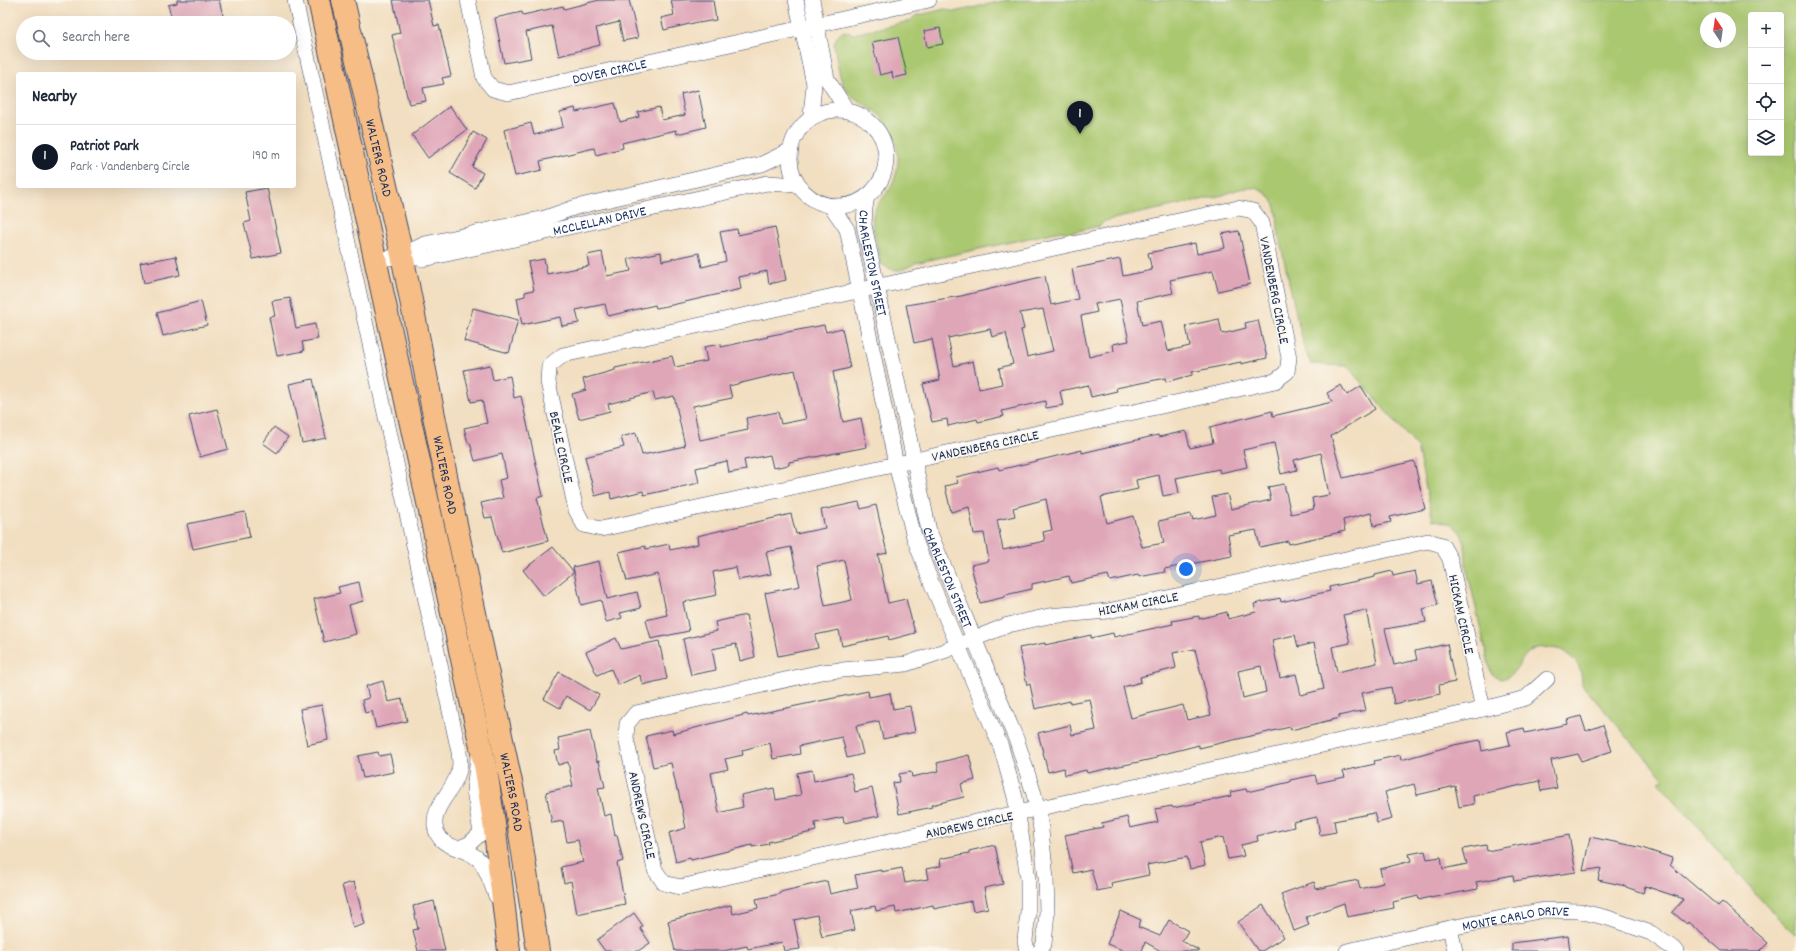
<!DOCTYPE html>
<html lang="en">
<head>
<meta charset="utf-8">
<style>
	body { margin:0; font-family:Dekko,sans-serif; background:#f2f2f3; color:#1f2937 }
	.controls { position:absolute; right:12px; top:12px; display:grid; overflow:hidden; border-radius:4px; box-shadow:0 4px 16px #0002 }
	.controls button { width:36px; height:36px; display:grid; place-items:center; padding:0; border:0; border-bottom:1px solid #e0e1e3; background:#fff; color:#1f2937; font:20px sans-serif }
	.compass { position:absolute; left:1700px; top:12px; width:36px; height:36px; border-radius:50%; background:#fff; box-shadow:0 4px 16px #0002; rotate:347deg }
	.you { position:absolute; left:1186px; top:569px; width:14px; height:14px; margin:-10px; border:3px solid #fff; border-radius:50%; background:#1a73e8; box-shadow:0 0 0 6px #1a73e833 }
	.badge { display:grid; place-items:center; width:26px; height:26px; border-radius:50%; background:#111827; color:#fff; font-size:13px; font-weight:700 }
	.pin { position:absolute; translate:-50% -33px; filter:drop-shadow(0 1px 2px #0008) }
	.pin::after { content:''; position:absolute; top:21px; width:14px; height:12px; background:inherit; clip-path:polygon(0 0,100% 0,50% 100%) }
	.list { margin:0; padding:0; list-style:none }
	h2 { display:flex; justify-content:space-between; align-items:center; height:52px; margin:0; padding:0 16px; font-size:17px }
	h2 small { font-size:13px; font-weight:400; color:#747a83 }
	.list li { display:grid; grid-template-columns:26px 1fr auto; gap:12px; align-items:center; box-sizing:border-box; height:64px; padding:0 16px; border-top:1px solid #e0e1e3 }
	.list b { display:block; font-size:15px; white-space:nowrap }
	.list p { margin:0; font-size:13px; white-space:nowrap; color:#747a83 }
	.list em { font-size:13px; font-style:normal; color:#747a83 }
	.icon { flex:none; width:22px; height:22px; fill:none; stroke:currentColor; stroke-width:2; stroke-linecap:round; stroke-linejoin:round }
	.map { position:relative; flex:none; width:1796px; height:951px; overflow:hidden }
	.search { position:absolute; background:#fff; box-shadow:0 4px 16px #0002; left:16px; top:16px; width:280px; height:44px; display:flex; align-items:center; gap:10px; box-sizing:border-box; padding:0 14px; border-radius:22px; color:#747a83; font-size:15px }
	.panel { position:absolute; background:#fff; box-shadow:0 4px 16px #0002; left:16px; top:72px; width:280px; height:116px; border-radius:4px }
	.map>svg:first-child { display:block }
	.green { fill:#aac86f; stroke:#627c66; fill-rule:evenodd }
	.building { fill:#dfa6b8; fill-rule:evenodd }
	.lines { fill:none; stroke-linecap:round; stroke-linejoin:round }
	.street-casing { stroke:#3b496d; stroke-width:16 }
	.primary-casing { stroke:#3b496d; stroke-width:24 }
	.street { stroke:#fff; stroke-width:15 }
	.primary { stroke:#f6be86; stroke-width:22 }
	.labels { text-anchor:middle; stroke-width:3.5; stroke-linejoin:round; paint-order:stroke }
	.street-label { font-size:14px; fill:#1b2f5e; stroke:#fbf7ec }
</style>
</head>
<body>
<div class="map">
<svg width="1796" height="951" viewBox="0 0 1796 951">
	<rect width="100%" height="100%" fill="#fbf7ec"/>
	<filter id="ink" filterUnits="userSpaceOnUse"><feTurbulence type="fractalNoise" baseFrequency=".025" numOctaves="2"/><feDisplacementMap in="SourceGraphic" scale="8" xChannelSelector="R" yChannelSelector="G"/><feConvolveMatrix kernelMatrix="1 2 1 2 8 2 1 2 1" color-interpolation-filters="sRGB"/></filter>
	<filter id="wash" filterUnits="userSpaceOnUse"><feTurbulence type="fractalNoise" baseFrequency=".012" numOctaves="4" result="noise"/><feDisplacementMap in="SourceGraphic" scale="16" xChannelSelector="R" yChannelSelector="G"/><feGaussianBlur stdDeviation="0.9" result="paint"/><feColorMatrix in="noise" values="0 0 0 0 0 0 0 0 0 0 0 0 0 0 0 0 0 1.4 0 .05"/><feComposite in="paint" operator="in"/></filter>
	<g filter="url(#wash)">
		<rect width="100%" height="100%" fill="#f2dec0"/>
		<path class="green" d="M1007,0H1796V935L1770,910L1658,781L1664,779L1582,685C1582,671 1579,662 1567,654C1562,649 1557,649 1550,648C1518,642 1523,677 1500,679L1491,673L1466,565C1466,539 1463,523 1433,520L1417,447L1347,366L1311,364L1304,347C1295,310 1287,273 1279,236C1276,224 1280,211 1272,200C1259,181 1240,188 1223,195L1104,221L1100,226L1068,233L1061,231L915,263C903,271 894,273 882,264C879,257 878,248 876,240C874,232 872,224 873,216C875,205 883,199 889,190C896,179 900,163 897,149C894,130 883,115 867,106C859,100 851,98 846,89C838,78 837,59 834,45C835,39 838,34 845,31L853,34L910,21L915,16L945,9L954,12ZM1751,15H1781V153H1751ZM1706,18H1730V42H1706Z"/>
		<g id="blocks">
			<g class="building">
				<polygon points="177,0 219,0 225,23 193,23 192,18 173,23 168,5 177,3"/>
				<polygon points="393,0 428,0 434,26 439,25 451,76 442,78 444,84 423,88 426,101 409,104 392,35 400,33"/>
				<polygon points="599,0 629,0 638,38 623,41 619,22 596,28 600,45 559,56 552,26 526,32 531,58 504,63 495,18 522,12 523,15 563,6 564,9"/>
				<polygon points="671,0 713,0 716,20 698,23 698,22 664,30 661,18 674,15"/>
				<polygon points="940,28 943,44 927,47 924,31"/>
				<polygon points="898,37 907,75 893,78 892,72 880,75 872,42"/>
				<polygon points="698,90 706,127 677,134 676,130 622,143 623,148 596,155 594,148 540,161 542,170 515,176 504,130 531,123 534,135 563,127 560,112 575,108 576,112 615,103 620,122 639,117 638,112 659,107 662,120 685,115 681,94"/>
				<polygon points="450,106 467,130 428,158 412,135"/>
				<polygon points="473,132 487,140 472,167 483,173 475,188 450,173"/>
				<polygon points="267,188 281,253 253,259 244,223 251,221 245,192"/>
				<polygon points="775,227 786,280 769,284 767,271 739,277 741,289 672,305 656,308 655,305 608,316 605,304 576,310 579,323 562,326 560,317 522,325 517,298 525,296 525,292 534,290 528,262 544,259 547,274 589,266 587,255 602,252 607,276 631,271 628,259 661,252 662,261 699,253 702,267 726,261 720,232 737,229 738,235"/>
				<path d="M1239,231L1250,284L1218,291L1213,271L1170,280L1173,293L1137,301L1142,325L1161,321L1168,351L1190,346L1186,326L1219,319L1222,334L1246,328L1245,323L1258,320L1267,358L1241,364V362L1192,372V375L1166,382L1165,378L1116,388L1117,391L1091,397L1088,385L1060,391L1063,405L1046,408L1045,401L1002,411L1004,416L978,422L977,419L948,426L947,419L932,422L923,384L940,380L932,339L914,343L906,305L961,296L1045,276L1051,305L1078,299L1072,269L1120,259L1123,276L1152,270L1148,253L1195,243L1197,254L1225,248L1222,234ZM1120,299L1129,341L1113,344L1114,351L1089,357L1081,316L1097,312L1095,304ZM1043,309L1053,351L1027,357L1021,330L1024,329L1020,313ZM990,329L992,337L1006,333L1013,364L999,368L1002,384L979,389L973,361L954,366L948,338Z"/>
				<polygon points="176,256 180,275 144,283 140,263"/>
				<polygon points="290,298 296,328 315,324 318,339 302,342 304,351 277,356 269,317 275,316 272,301"/>
				<polygon points="201,301 207,325 163,336 157,313"/>
				<polygon points="473,308 518,320 509,353 464,341"/>
				<path d="M824,325L826,332L842,328L850,368L833,372L843,422L861,418L867,447L789,462V465L773,468L770,455L744,460L746,470L729,473L727,461L696,468L699,483L644,495L643,491L611,499L610,492L595,496L585,457L624,447L621,437L636,433L642,455L685,446L674,396L655,400L653,392L608,404L610,411L579,419L572,394L586,390L583,379L615,370V368L672,356L675,367L707,361L704,347L721,344V347L768,337L767,336ZM795,370L806,419L781,424L778,412L746,418L748,430L700,440L693,406L732,398L729,386Z"/>
				<polygon points="490,365 493,380 510,376 514,398 521,396 543,496 537,498 548,541 502,553 492,517 485,518 481,503 503,498 499,480 507,478 502,454 475,461 470,443 468,443 464,428 487,423 482,400 471,402 464,370"/>
				<polygon points="313,379 326,438 302,443 289,384"/>
				<path d="M1341,385L1347,395L1361,386L1375,409L1331,436L1343,478L1414,461L1425,509L1390,517L1391,522L1374,526L1371,513L1343,520L1345,531L1289,544L1288,541L1260,547L1256,530L1228,535L1232,556L1164,569L1165,572L1139,577L1138,575L1110,581L1108,575L1071,583L1069,576L1032,584V589L1005,595V597L980,603L971,565L989,561L984,533L974,534L969,507L951,512L945,486L958,483L956,477L998,467L999,470L1082,450V453L1158,435L1159,437L1186,431L1190,448L1213,443L1210,427L1272,411L1273,416L1332,402L1327,393ZM1274,443L1281,474L1297,470L1294,460L1321,453L1329,495L1312,498L1314,509L1291,514L1284,484L1268,487L1271,500L1231,509L1227,494L1212,497L1216,515L1193,520L1191,514L1159,521L1164,543L1142,547L1133,516L1107,523L1101,497L1138,489L1136,480L1159,475L1163,496L1179,493L1176,478L1219,469L1220,473L1247,467L1243,450ZM1046,499L1052,530L1043,532L1045,541L1003,550L997,520L1015,516L1013,508Z"/>
				<polygon points="217,409 228,449 200,457 189,416"/>
				<polygon points="274,427 288,437 277,453 263,443"/>
				<path d="M859,502L861,509L876,505L887,553L878,555L888,603L906,599L915,633L889,640L888,636L842,646L839,630L815,635L818,648L778,656L765,593L800,586L791,547L766,552L771,574L738,580L736,567L713,572L717,595L683,602L689,631L651,639L646,620L667,615L658,574L627,581L619,552L645,546L646,549L669,544L670,550L698,544L697,536L791,514L796,534L825,528L821,510ZM844,560L852,600L825,606L817,566Z"/>
				<polygon points="245,512 250,537 193,549 187,524"/>
				<polygon points="553,547 574,572 544,596 523,570"/>
				<polygon points="599,561 607,599 637,592 641,608 620,613 622,618 606,622 601,600 581,605 573,567"/>
				<path d="M1392,571L1393,576L1415,571L1418,584L1432,581L1438,605L1423,609L1426,622L1385,629L1394,665L1417,660L1415,651L1447,644L1455,682L1439,685L1440,694L1394,704L1391,687L1362,693L1366,710L1338,716L1339,718L1291,730L1290,727L1199,748V745L1156,756L1157,758L1087,773L1086,770L1065,775L1064,768L1048,772L1038,733L1070,725L1072,735L1096,730L1090,699L1070,703V701L1035,709L1030,684L1027,685L1019,648L1045,643V645L1091,635V638L1113,633L1114,637L1173,624L1172,621L1199,616V619L1227,612L1228,619L1256,612L1254,604L1280,598L1281,602L1330,591L1329,587L1375,577V575ZM1366,610L1377,663L1337,672L1332,647L1350,643L1343,615ZM1295,635L1298,647L1314,643L1324,689L1301,695L1296,674L1280,678L1272,640ZM1195,649L1211,715L1187,720L1183,705L1131,718L1123,687L1141,682L1140,677L1176,668L1173,653ZM1261,666L1266,692L1243,698L1238,671Z"/>
				<polygon points="359,582 363,601 349,605 356,634 324,642 314,599 340,593 338,587"/>
				<polygon points="746,615 755,657 740,661 736,644 712,649 716,670 691,675 683,639 717,631 715,622"/>
				<polygon points="616,638 621,649 659,641 667,679 642,685 640,675 618,685 611,669 597,675 586,652"/>
				<polygon points="559,672 599,695 590,710 566,696 560,708 544,699"/>
				<polygon points="383,681 388,702 402,699 407,721 376,728 372,711 365,713 362,700 369,698 366,686"/>
				<polygon points="868,691 869,697 890,693 893,709 910,706 915,732 883,739 879,721 856,726 863,754 847,758 842,737 799,746 800,754 773,759 770,743 742,750 743,755 725,759 728,769 711,773 719,813 743,807 741,795 774,788 776,800 801,795 797,773 812,770 814,781 851,773 855,792 872,788 879,816 844,823 843,817 815,823 816,831 768,842 769,844 752,847 752,845 691,860 690,858 676,862 669,833 686,828 678,790 677,790 671,763 653,767 646,736 672,730 673,734 747,714 748,716"/>
				<polygon points="322,705 328,740 307,745 300,709"/>
				<polygon points="1581,716 1586,731 1603,725 1612,751 1581,761 1578,754 1551,760 1557,788 1541,791 1539,781 1473,796 1474,804 1459,807 1455,786 1417,795 1414,784 1385,792 1392,819 1377,823 1374,813 1334,821 1336,832 1320,835 1317,817 1293,822 1294,827 1257,836 1258,841 1241,845 1244,856 1228,859 1223,837 1200,842 1205,865 1190,869 1187,857 1147,865 1149,875 1111,883 1112,888 1097,891 1091,869 1073,873 1065,835 1103,827 1102,823 1127,817 1130,828 1158,822 1155,809 1172,806 1173,808 1231,796 1230,792 1246,789 1247,792 1290,782 1290,780 1315,775 1317,783 1345,777 1343,771 1375,764 1374,761 1400,755 1401,760 1454,745 1480,740 1482,751 1510,745 1507,732 1524,728 1525,733 1568,724 1567,720"/>
				<polygon points="590,731 597,762 599,761 605,787 598,788 604,816 611,814 615,836 617,835 623,861 617,863 625,904 577,914 571,881 564,883 561,867 583,862 578,840 567,842 563,821 552,823 546,792 573,786 568,762 558,765 555,751 560,750 558,738"/>
				<polygon points="378,752 379,756 390,754 394,772 363,778 358,756"/>
				<polygon points="969,755 975,780 961,784 964,797 931,805 932,807 899,814 893,783 900,782 899,774 911,772 912,777 939,771 937,763"/>
				<polygon points="1569,835 1576,872 1514,881 1513,875 1476,882 1478,889 1430,898 1430,897 1419,900 1418,896 1393,902 1394,908 1347,917 1344,903 1306,917 1309,925 1294,931 1281,894 1314,882 1316,889 1358,880 1360,889 1383,883 1380,869 1411,861 1409,854 1425,851 1427,859 1441,857 1443,869 1467,864 1463,849 1486,845 1487,851"/>
				<polygon points="1590,837 1639,847 1672,858 1670,865 1718,906 1722,902 1768,943 1760,951 1722,951 1688,922 1687,924 1672,912 1684,899 1645,886 1643,893 1626,887 1626,886 1598,880 1601,868 1583,871"/>
				<polygon points="995,845 1003,884 984,888 988,908 973,911 971,901 934,909 933,905 896,913 895,907 876,911 875,906 851,911 855,930 822,937 817,915 794,920 800,949 784,951 782,942 748,949 747,946 723,951 675,951 668,921 731,905 733,914 758,908 756,899 780,894 780,892 827,881 830,894 858,888 855,875 881,870 881,872 902,868 905,883 928,879 926,869 941,866 940,859 969,853 969,851"/>
				<polygon points="354,882 365,924 353,928 342,885"/>
				<polygon points="434,901 445,951 418,951 413,930 418,929 413,906"/>
				<polygon points="1263,905 1284,937 1262,951 1258,951 1238,922"/>
				<polygon points="1121,911 1141,920 1138,927 1160,936 1169,920 1188,931 1182,941 1200,951 1161,951 1145,942 1142,951 1125,951 1107,944"/>
				<polygon points="634,913 643,926 640,928 650,943 638,951 605,951 597,940"/>
				<polygon points="1568,936 1570,951 1512,951 1512,943"/>
			</g>
		</g>
	</g>
	<g filter="url(#ink)">
		<use href="#blocks" fill-opacity="0" stroke="#3b496d" stroke-width="1"/>
		<g class="lines">
			<defs>
				<g id="street">
					<path d="M295,0L459,752C460,759 461,767 458,773C453,792 433,805 435,826C439,852 468,845 481,862C488,872 492,885 496,896"/>
					<path id="s1" d="M468,0L484,78L493,89L508,93L929,0"/>
					<polyline points="796,0 814,84 811,117"/>
					<polyline points="812,0 827,79 846,109"/>
					<circle cx="838" cy="158" r="48"/>
					<path id="s2" d="M867,196L865,208L864,225L929,531L1017,741L1034,794L1040,821L1046,878L1047,912L1044,944L1040,951"/>
					<polyline points="831,206 847,229 896,464 914,537 931,582 1001,747 1015,797 1028,878 1028,911 1025,941 1027,951"/>
					<polygon points="1238,208 1253,211 1262,223 1289,358 1287,372 1275,381 601,529 584,525 576,510 548,382 549,366 563,355"/>
					<path id="s3" d="M402,255L424,259L767,183L798,185"/>
					<polyline points="375,261 402,255 425,244 545,218 576,207 762,164 789,151"/>
					<polygon points="1428,541 1442,545 1450,559 1483,709 1049,806 680,887 664,883 655,870 626,738 627,724 636,713 821,672 906,664 944,651 1008,625 1049,616 1108,611"/>
					<polyline points="1483,709 1526,698 1547,679"/>
					<polyline points="459,848 469,844 481,833 474,790 478,758"/>
					<polyline points="1450,928 1455,951"/>
					<path id="s4" d="M1347,951L1450,928L1544,910L1579,911L1608,918L1651,933L1677,951"/>
				</g>
				<g id="primary">
					<polyline points="319,0 486,770 494,823 509,951"/>
					<path id="s5" d="M343,0L402,255L450,496L515,801L538,951"/>
				</g>
			</defs>
			<use href="#street" class="street-casing"/>
			<use href="#primary" class="primary-casing"/>
			<use href="#street" class="street"/>
			<use href="#primary" class="primary"/>
		</g>
	</g>
	<g class="labels">
		<g class="street-label">
			<text dy="5" stroke="none"><textPath href="#s1" startOffset="213">DOVER CIRCLE</textPath></text>
			<text dy="5" stroke="none"><textPath href="#s5" startOffset="162">WALTERS ROAD</textPath></text>
			<text dy="5" stroke="none"><textPath href="#s3" startOffset="202">MCCLELLAN DRIVE</textPath></text>
			<text dy="5" stroke="none"><textPath href="#s2" startOffset="68">CHARLESTON STREET</textPath></text>
			<text transform="translate(1275 290) rotate(79)" y="5">VANDENBERG CIRCLE</text>
			<text transform="translate(985 445) rotate(-12)" y="5">VANDENBERG CIRCLE</text>
			<text transform="translate(562 447) rotate(78)" y="5">BEALE CIRCLE</text>
			<text dy="5" stroke="none"><textPath href="#s5" startOffset="486">WALTERS ROAD</textPath></text>
			<text dy="5" stroke="none"><textPath href="#s2" startOffset="392">CHARLESTON STREET</textPath></text>
			<text transform="translate(1138 603) rotate(-11)" y="5">HICKAM CIRCLE</text>
			<text transform="translate(1462 614) rotate(78)" y="5">HICKAM CIRCLE</text>
			<text dy="5" stroke="none"><textPath href="#s5" startOffset="810">WALTERS ROAD</textPath></text>
			<text transform="translate(643 815) rotate(78)" y="5">ANDREWS CIRCLE</text>
			<text transform="translate(969 824) rotate(-12)" y="5">ANDREWS CIRCLE</text>
			<text dy="5" stroke="none"><textPath href="#s4" startOffset="172">MONTE CARLO DRIVE</textPath></text>
		</g>
	</g>
</svg>
<div class="controls">
<button>+</button>
<button>−</button>
<button><svg class="icon" aria-label="locate" viewBox="0 0 24 24"><circle cx="12" cy="12" r="6"/><path d="M12 2v4M12 18v4M2 12h4M18 12h4"/></svg></button>
<button><svg class="icon" aria-label="layers" viewBox="0 0 24 24"><path d="M12 4l9 5-9 5-9-5zM3 14l9 5 9-5"/></svg></button>
</div>
<svg class="compass" viewBox="-18 -18 36 36"><path d="M0-13l5 13h-10z" fill="#e53935"/><path d="M0 13l5-13h-10z" fill="#747a83"/></svg>
<div class="you"></div>
<div class="pin badge" style="left:1080px;top:134px">1</div>
<div class="search"><svg class="icon" aria-label="search" viewBox="0 0 24 24"><circle cx="10" cy="10" r="6"/><path d="M15 15l6 6"/></svg>Search here</div>
<section class="panel">
<h2>Nearby<small></small></h2>
<ul class="list">
<li><span class="badge">1</span><div><b>Patriot Park</b><p>Park · Vandenberg Circle</p></div><em>190 m</em></li>
</ul>
</section>
</div>
</body>
</html>
